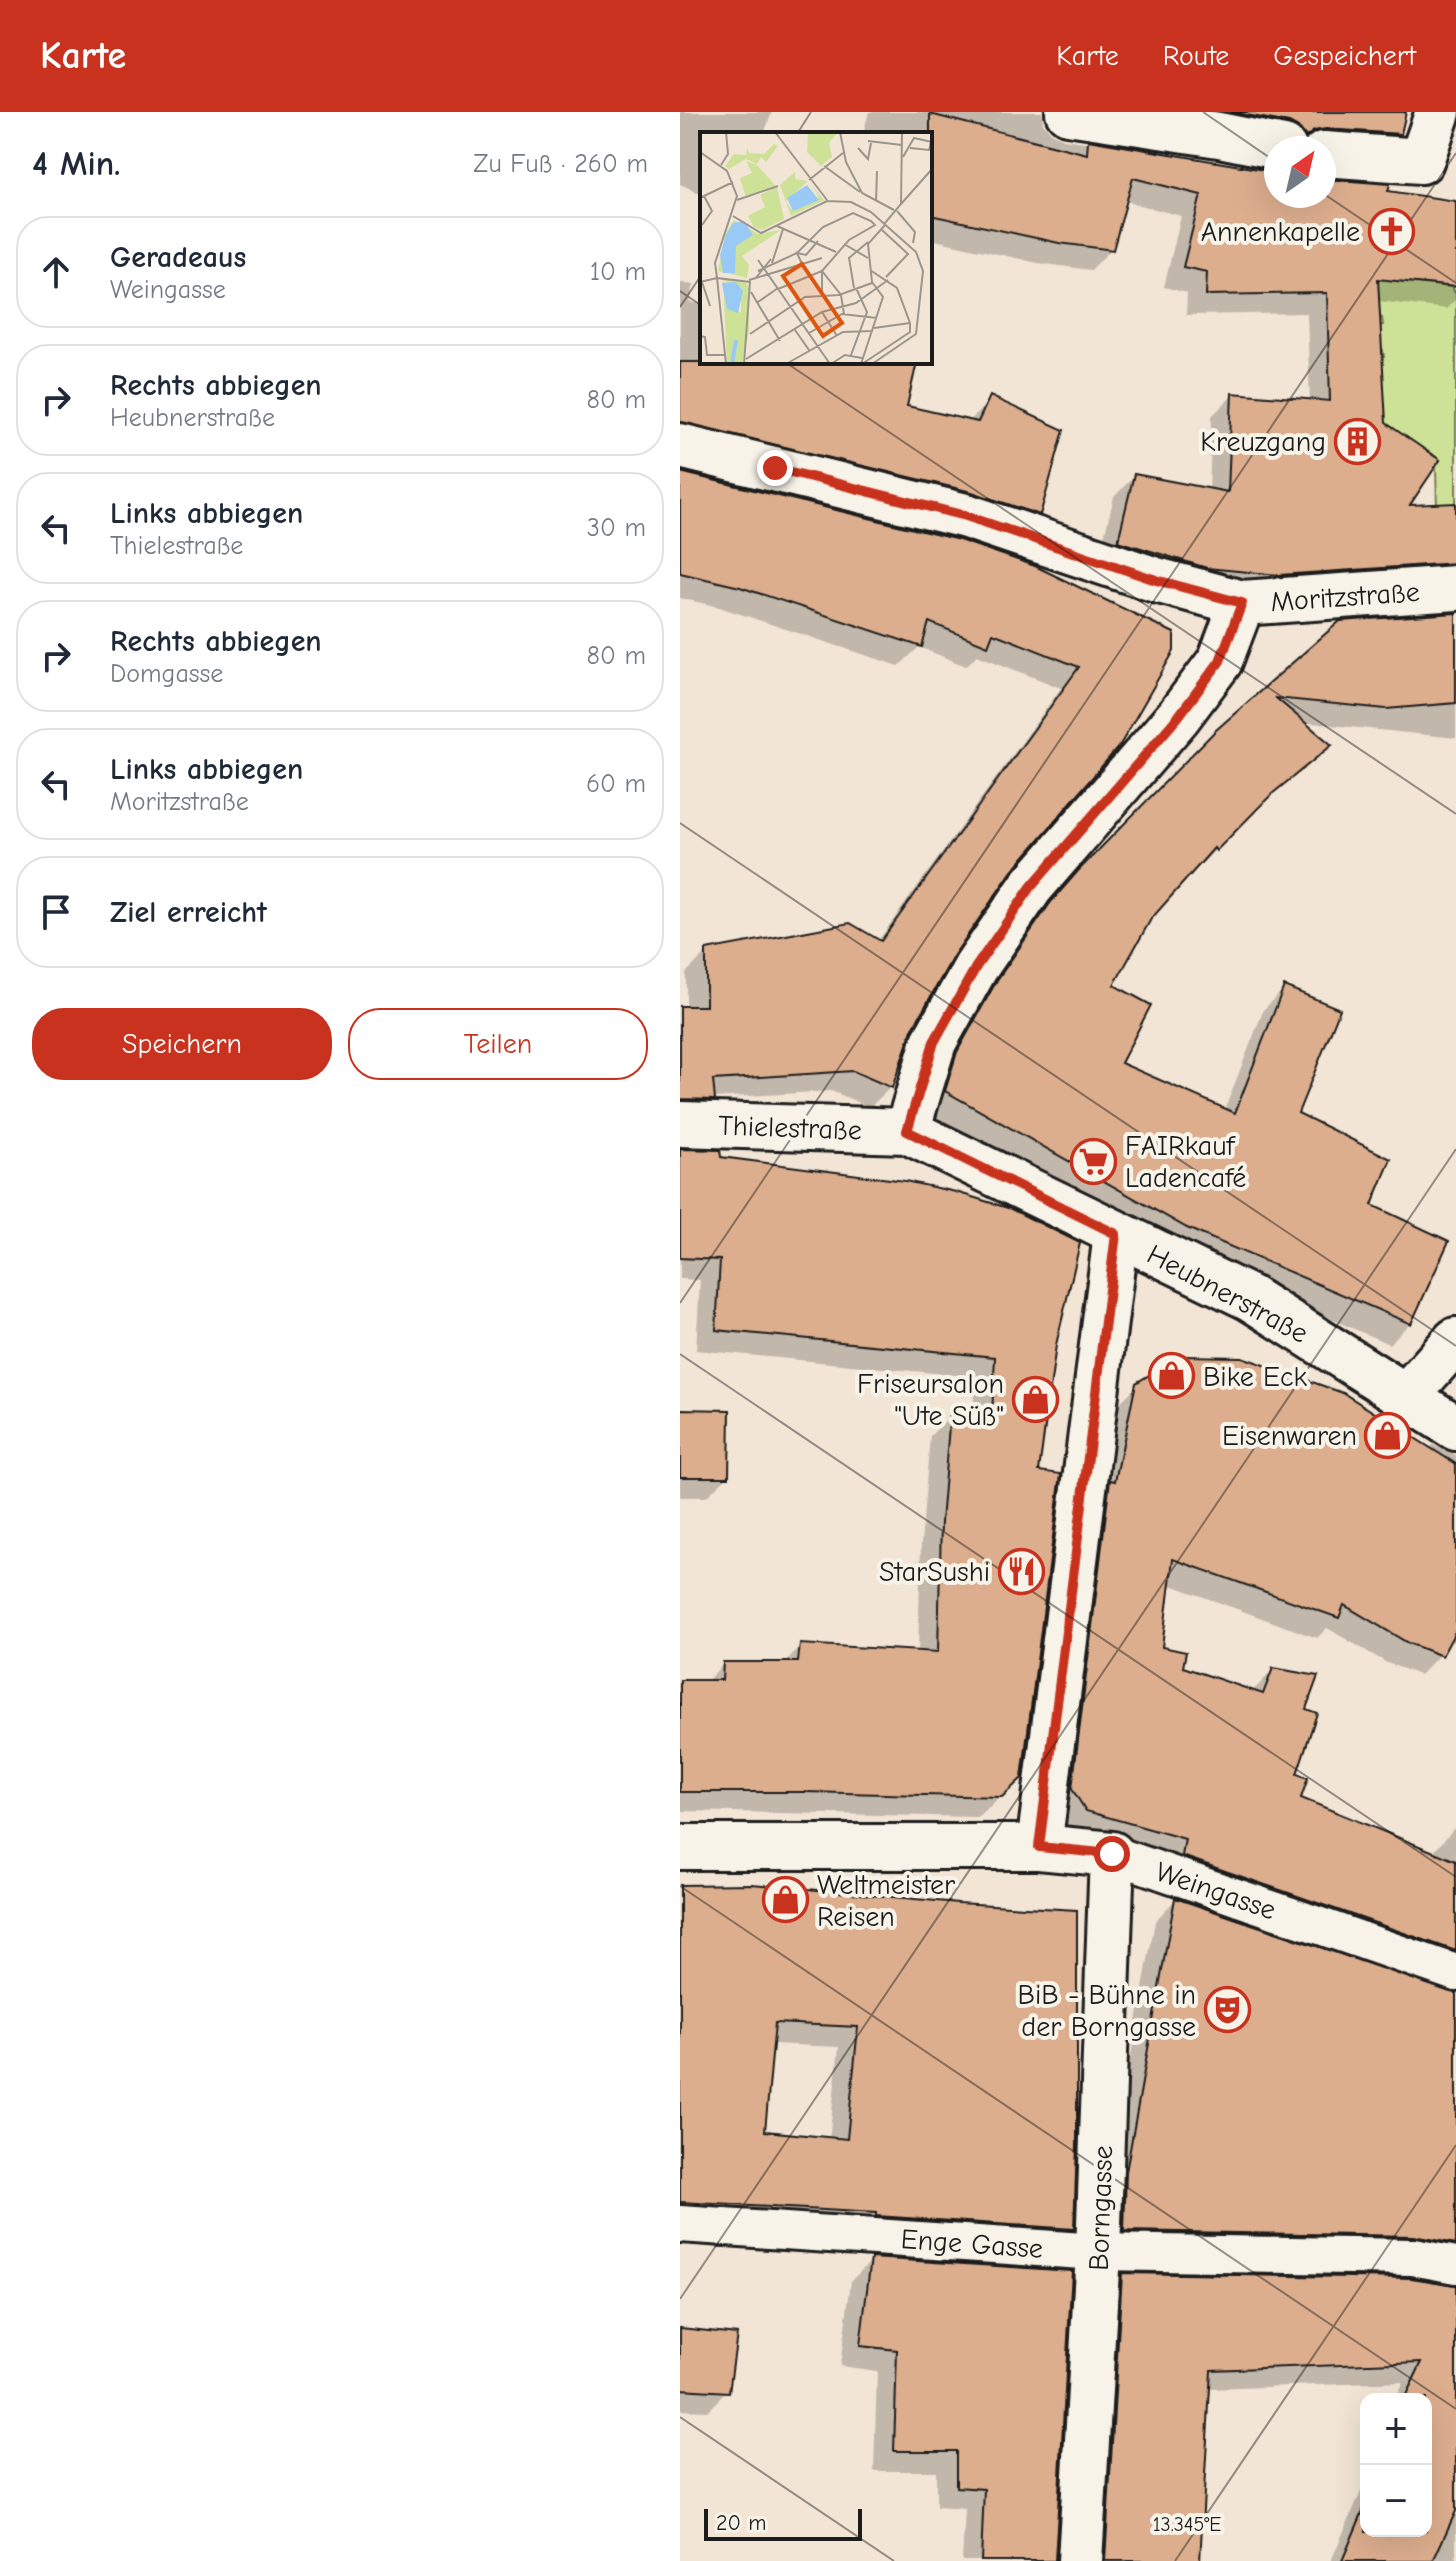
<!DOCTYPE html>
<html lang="de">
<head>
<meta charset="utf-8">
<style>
	body { margin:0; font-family:"Comic Neue",sans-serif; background:#f2f2f3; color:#1f2937 }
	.controls { position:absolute; right:24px; bottom:24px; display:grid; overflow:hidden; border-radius:16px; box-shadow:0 8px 32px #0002 }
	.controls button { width:72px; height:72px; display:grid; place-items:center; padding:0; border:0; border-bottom:2px solid #e0e1e3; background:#fff; color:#1f2937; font:40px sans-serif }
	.compass { position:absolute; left:584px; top:24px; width:72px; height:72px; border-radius:50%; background:#fff; box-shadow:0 8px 32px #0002; rotate:34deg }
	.scale { position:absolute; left:24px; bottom:20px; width:158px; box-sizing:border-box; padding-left:8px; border:4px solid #1c1c1c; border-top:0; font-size:22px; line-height:28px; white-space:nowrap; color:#1c1c1c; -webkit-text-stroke:6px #f7f3e8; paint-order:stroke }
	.stop { position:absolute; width:24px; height:24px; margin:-18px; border:6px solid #c8321e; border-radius:50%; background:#fff }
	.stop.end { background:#c8321e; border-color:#fff; box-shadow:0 2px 8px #0008 }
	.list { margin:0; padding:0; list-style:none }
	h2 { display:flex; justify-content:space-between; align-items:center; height:104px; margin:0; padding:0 32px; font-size:34px }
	h2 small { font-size:26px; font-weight:400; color:#747a83 }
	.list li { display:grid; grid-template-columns:52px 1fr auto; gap:24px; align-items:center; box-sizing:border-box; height:112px; margin:0 16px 16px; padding:0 16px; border:2px solid #e0e1e3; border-radius:32px }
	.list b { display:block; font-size:30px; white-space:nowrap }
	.list p { margin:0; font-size:26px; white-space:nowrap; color:#747a83 }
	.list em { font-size:26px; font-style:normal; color:#747a83 }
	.actions { display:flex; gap:16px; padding:24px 32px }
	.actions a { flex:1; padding:18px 0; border:2px solid #c8321e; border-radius:32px; text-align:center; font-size:28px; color:#c8321e }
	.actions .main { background:#c8321e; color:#fff }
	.icon { flex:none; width:44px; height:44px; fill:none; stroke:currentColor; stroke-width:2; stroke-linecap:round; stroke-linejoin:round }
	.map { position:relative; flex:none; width:776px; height:2449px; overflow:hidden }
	header { display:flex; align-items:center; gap:48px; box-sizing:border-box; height:112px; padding:0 40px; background:#c8321e; color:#fff }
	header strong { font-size:38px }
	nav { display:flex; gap:44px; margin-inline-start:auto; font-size:28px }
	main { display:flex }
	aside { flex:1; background:#fff }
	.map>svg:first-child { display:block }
	.green { fill:#cee297; stroke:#757f5a; stroke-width:2 }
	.shadow { fill:#0003; fill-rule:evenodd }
	.building { fill:#ddae8e; stroke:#1c1c1c; stroke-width:2; fill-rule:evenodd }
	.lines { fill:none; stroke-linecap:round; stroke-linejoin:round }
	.pedestrian-casing { stroke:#1c1c1c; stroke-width:42 }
	.minor-casing { stroke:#1c1c1c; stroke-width:50 }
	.pedestrian { stroke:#f7f3e8; stroke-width:36 }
	.minor { stroke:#f7f3e8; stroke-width:44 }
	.route { stroke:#c8321e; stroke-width:10 }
	.ticks { fill:none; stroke:#1c1c1c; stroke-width:2; stroke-opacity:0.45 }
	.labels { text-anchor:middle; stroke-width:8; stroke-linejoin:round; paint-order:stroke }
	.poi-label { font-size:28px; fill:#1c1c1c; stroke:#f7f3e8; text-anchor:end }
	.street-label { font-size:28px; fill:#1c1c1c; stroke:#f7f3e8 }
	.inset-river { fill:none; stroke:#99c9f5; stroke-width:4 }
	.inset-road { fill:none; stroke:#9c958c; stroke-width:2 }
	.view { fill:#de560d; fill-opacity:0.15; stroke:#de560d; stroke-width:4 }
	.inset-edge { fill:none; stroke:#1c1c1c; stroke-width:4 }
	.ticks-label { font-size:20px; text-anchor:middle; fill:#1c1c1c; stroke:#f7f3e8; stroke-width:8; stroke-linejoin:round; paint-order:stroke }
</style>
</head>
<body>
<header>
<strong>Karte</strong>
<nav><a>Karte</a><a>Route</a><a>Gespeichert</a></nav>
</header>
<main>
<aside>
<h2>4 Min.<small>Zu Fuß · 260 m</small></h2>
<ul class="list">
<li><svg class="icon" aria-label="ahead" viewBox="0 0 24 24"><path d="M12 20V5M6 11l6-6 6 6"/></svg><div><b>Geradeaus</b><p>Weingasse</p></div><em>10 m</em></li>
<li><svg class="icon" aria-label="right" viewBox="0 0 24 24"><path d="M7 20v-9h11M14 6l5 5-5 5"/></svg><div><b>Rechts abbiegen</b><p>Heubnerstraße</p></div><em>80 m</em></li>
<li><svg class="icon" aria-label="left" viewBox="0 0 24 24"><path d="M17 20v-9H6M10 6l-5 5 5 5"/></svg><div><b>Links abbiegen</b><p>Thielestraße</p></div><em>30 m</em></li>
<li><svg class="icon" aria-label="right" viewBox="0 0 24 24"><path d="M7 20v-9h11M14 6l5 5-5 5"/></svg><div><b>Rechts abbiegen</b><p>Domgasse</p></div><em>80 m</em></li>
<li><svg class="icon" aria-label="left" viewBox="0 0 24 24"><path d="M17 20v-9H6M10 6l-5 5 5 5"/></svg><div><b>Links abbiegen</b><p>Moritzstraße</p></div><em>60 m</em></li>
<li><svg class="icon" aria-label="arrive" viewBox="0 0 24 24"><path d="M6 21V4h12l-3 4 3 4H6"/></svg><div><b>Ziel erreicht</b></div></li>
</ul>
<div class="actions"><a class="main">Speichern</a><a>Teilen</a></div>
</aside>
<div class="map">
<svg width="776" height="2449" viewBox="0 0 776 2449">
	<rect width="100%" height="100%" fill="#f2e5d6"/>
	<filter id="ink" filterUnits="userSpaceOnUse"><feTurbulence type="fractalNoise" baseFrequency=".0125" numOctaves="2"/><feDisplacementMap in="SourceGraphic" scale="16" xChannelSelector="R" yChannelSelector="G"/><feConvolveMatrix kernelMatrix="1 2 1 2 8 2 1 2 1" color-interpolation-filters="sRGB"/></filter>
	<g filter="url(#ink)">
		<polygon class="green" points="697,167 771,175 776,182 776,391 757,397 756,355 760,348 754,343 703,353 700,245 704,245 703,238 700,239 699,214 703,213 702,206 699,206"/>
		<g class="shadow">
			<polygon points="0,0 92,0 84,22 22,22 22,82 0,72"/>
			<polygon points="189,0 362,0 363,11 372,22 384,27 534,50 596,62 596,84 644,84 644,69 776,91 776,187 766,197 698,189 704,312 724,397 776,394 776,483 577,483 418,449 434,385 454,364 529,379 532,304 553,283 630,290 627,201 506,203 507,181 484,175 501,104 445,89 431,137 411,158 358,151 250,127 250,22 183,22"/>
			<polygon points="402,0 724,0 719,21 699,42 644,38"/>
			<polygon points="0,170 14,172 10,190 22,192 22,250 235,250 225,296 289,310 311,286 358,401 338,422 0,333"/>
			<polygon points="0,362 492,523 272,842 230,917 211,975 190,995 151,979 34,986 12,1008 0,1008 0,896 6,896 6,861 27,840 198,829 381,576 297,543 286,554 239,535 219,554 39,495 0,486"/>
			<polygon points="776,503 776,626 622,610 649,633 629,653 571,700 470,806 432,874 438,952 544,999 584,897 604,877 616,1002 689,1094 730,1211 709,1232 486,1136 246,1000 257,963 297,891 351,813 378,782 538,620 661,511"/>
			<polygon points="0,1039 39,1047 374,1233 356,1360 341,1665 299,1705 0,1699 0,1570 26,1570 43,1552 103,1552 121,1534 238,1541 241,1432 250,1324 270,1304 293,1304 295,1265 16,1238 20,1168 0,1167"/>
			<polygon points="458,1273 749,1337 753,1333 776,1343 776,1532 768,1527 760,1542 740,1563 707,1551 647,1516 637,1526 488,1472 480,1537 501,1556 573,1579 593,1558 623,1598 615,1663 618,1688 752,1742 776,1714 776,1877 385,1719 372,1698 436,1294"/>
			<polygon points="0,1299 47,1365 26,1385 0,1385"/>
			<path d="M0,1774H72L392,2116L371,2137L0,2113ZM91,1932L159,1935L149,2028L83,2021Z"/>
			<polygon points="495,1788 776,1883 776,2168 768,2157 424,2139 426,2082 475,1809"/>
			<polygon points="192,2148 373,2449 282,2449 285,2397 256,2395 256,2359 194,2359 197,2259 160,2254 171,2169"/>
			<polygon points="443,2163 776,2175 776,2449 651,2449 686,2368 686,2419 746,2419 746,2287 715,2287 723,2270 528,2277 518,2449 406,2449 422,2184"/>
			<polygon points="0,2218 47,2279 27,2299 0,2298"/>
		</g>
		<g class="building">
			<polygon points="551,0 726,0 721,22 646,17 634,19 626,25 620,17 609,11"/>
			<polygon points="250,2 407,42 408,28 596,60 596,84 644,84 644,67 710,72 708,79 776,89 776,175 698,167 706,311 760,348 730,393 776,391 776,451 599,463 527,456 438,429 454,362 548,380 552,281 650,289 647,181 526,183 527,160 503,155 521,83 453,66 433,138 379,131 250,103"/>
			<polygon points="0,250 237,250 227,294 298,310 310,284 384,318 360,403 292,380 0,310"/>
			<polygon points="0,360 279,428 355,454 494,521 494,539 440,633 332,759 274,843 232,918 212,976 173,959 33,968 35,988 0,987 0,894 26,894 26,838 170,811 201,829 399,555 313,521 308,534 249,510 242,535 60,475 0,461"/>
			<polygon points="776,501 776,591 706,597 596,586 652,633 592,682 536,739 534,736 471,807 434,873 471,893 441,951 555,1001 604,874 660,897 618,1001 711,1047 692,1093 769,1129 731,1212 507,1116 265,979 277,940 317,868 371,790 398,759 536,618 660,509"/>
			<polygon points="0,1037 40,1038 41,1045 225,1069 276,1080 331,1097 400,1131 376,1233 359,1359 381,1362 342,1666 322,1685 126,1680 0,1680 0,1568 42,1568 43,1550 118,1550 120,1532 258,1540 261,1410 270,1302 312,1302 315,1245 36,1218 40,1148 0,1146"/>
			<polygon points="501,1244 562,1245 663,1281 776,1352 776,1518 762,1544 728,1531 664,1493 659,1506 493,1447 482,1535 506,1540 503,1555 583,1582 593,1556 638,1564 626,1597 637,1601 617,1662 628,1666 621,1686 776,1749 776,1839 502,1744 505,1727 406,1699 392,1677 430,1368 435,1369 456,1271"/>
			<polygon points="0,1297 50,1298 49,1365 0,1365"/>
			<path d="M72,1772L278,1791L397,1798V2032L394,2117L196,2104V2101L0,2090V1773ZM95,1911L178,1915L167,2027L85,2019Z"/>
			<polygon points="495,1786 776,1881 776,2132 733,2124 444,2119 446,2060"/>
			<polygon points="191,2146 392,2159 375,2449 301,2449 304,2377 276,2375 276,2339 214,2339 217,2238 180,2234"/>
			<polygon points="442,2161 731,2166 776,2173 776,2399 753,2449 662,2449 686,2392 686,2419 746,2419 746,2287 724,2287 742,2250 531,2258 520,2449 425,2449"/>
			<polygon points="0,2216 57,2222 49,2280 0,2277"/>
		</g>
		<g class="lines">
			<defs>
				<g id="pedestrian">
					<polyline points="432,1742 776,1861"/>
					<polyline points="0,2112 418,2140 733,2145 776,2153"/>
				</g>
				<g id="minor">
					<polyline points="388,0 539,23 604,36"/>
					<polyline points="644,42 741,49 758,0"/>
					<polyline points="0,334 286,404 476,468 562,491 776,476"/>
					<polyline points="0,1012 227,1019 570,1186 776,1316"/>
					<polyline points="227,1019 254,930 296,855 351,775 498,605 540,549 562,491"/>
					<polyline points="726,1284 776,1228"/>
					<polyline points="0,1735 359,1735 432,1742 418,2140 400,2449"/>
					<polyline points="359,1735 436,1122"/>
				</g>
			</defs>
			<use href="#pedestrian" class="pedestrian-casing"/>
			<use href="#minor" class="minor-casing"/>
			<use href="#pedestrian" class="pedestrian"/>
			<use href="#minor" class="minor"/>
		</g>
	</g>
	<g class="lines" filter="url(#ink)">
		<polyline class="route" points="95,356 286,404 476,468 562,491 540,549 498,605 351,775 296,855 254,930 227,1019 436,1122 359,1735 432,1742"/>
	</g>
	<path class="ticks" d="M523,0L596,50M117,22L131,0M644,82L776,171M0,179L22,194M0,195L22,162M105,250L776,702M0,711L776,1234M0,1191L776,41M0,1242L776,1765M0,1774L776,2297M0,2187L776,1037M0,2305L214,2449M495,2449L776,2033"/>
	<defs>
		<symbol id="church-ring" viewBox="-11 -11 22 22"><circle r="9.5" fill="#f7f3e8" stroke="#c8321e" stroke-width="1.5"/><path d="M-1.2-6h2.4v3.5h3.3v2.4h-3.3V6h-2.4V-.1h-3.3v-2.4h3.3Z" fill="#c8321e"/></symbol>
		<symbol id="building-ring" viewBox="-11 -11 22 22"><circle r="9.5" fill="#f7f3e8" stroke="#c8321e" stroke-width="1.5"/><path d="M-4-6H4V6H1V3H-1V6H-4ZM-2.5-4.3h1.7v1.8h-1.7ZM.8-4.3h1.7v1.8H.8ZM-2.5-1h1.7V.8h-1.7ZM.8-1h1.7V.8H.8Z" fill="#c8321e"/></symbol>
		<symbol id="supermarket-ring" viewBox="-11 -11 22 22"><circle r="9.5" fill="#f7f3e8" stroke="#c8321e" stroke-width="1.5"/><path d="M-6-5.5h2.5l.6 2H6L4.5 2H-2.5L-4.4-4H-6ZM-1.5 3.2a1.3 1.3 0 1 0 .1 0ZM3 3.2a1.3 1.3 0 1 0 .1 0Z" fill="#c8321e"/></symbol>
		<symbol id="shop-ring" viewBox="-11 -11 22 22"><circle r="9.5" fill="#f7f3e8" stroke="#c8321e" stroke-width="1.5"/><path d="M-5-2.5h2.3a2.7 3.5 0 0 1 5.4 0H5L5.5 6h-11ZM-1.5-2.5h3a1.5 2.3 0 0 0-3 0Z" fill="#c8321e"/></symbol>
		<symbol id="restaurant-ring" viewBox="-11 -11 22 22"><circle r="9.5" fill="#f7f3e8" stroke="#c8321e" stroke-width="1.5"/><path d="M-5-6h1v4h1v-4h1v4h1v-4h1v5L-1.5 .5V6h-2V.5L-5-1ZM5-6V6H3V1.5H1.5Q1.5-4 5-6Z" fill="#c8321e"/></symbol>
		<symbol id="theatre-ring" viewBox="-11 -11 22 22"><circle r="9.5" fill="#f7f3e8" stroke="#c8321e" stroke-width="1.5"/><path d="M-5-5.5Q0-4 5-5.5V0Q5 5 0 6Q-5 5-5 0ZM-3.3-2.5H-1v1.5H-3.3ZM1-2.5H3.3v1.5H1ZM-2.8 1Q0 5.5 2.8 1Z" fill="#c8321e"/></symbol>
	</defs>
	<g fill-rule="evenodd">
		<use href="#church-ring" x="686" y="94" width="51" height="51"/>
		<use href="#building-ring" x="652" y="304" width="51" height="51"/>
		<use href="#supermarket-ring" x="388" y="1024" width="51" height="51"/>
		<use href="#shop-ring" x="466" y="1238" width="51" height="51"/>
		<use href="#shop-ring" x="330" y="1262" width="51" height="51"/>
		<use href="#shop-ring" x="682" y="1298" width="51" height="51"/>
		<use href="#restaurant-ring" x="316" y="1434" width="51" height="51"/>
		<use href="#shop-ring" x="80" y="1762" width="51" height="51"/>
		<use href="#theatre-ring" x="522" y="1872" width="51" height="51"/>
	</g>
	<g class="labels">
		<g class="poi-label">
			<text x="680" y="129">Annenkapelle</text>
			<text x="646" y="339">Kreuzgang</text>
			<text x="445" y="1043" text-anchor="start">FAIRkauf<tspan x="445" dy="32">Ladencafé</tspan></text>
			<text x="523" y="1274" text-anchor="start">Bike Eck</text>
			<text x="324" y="1281">Friseursalon<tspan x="324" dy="32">"Ute Süß"</tspan></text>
			<text x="677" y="1333">Eisenwaren</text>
			<text x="310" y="1469">StarSushi</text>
			<text x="137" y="1782" text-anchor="start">Weltmeister<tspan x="137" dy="32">Reisen</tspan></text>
			<text x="516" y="1892">BiB - Bühne in<tspan x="516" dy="32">der Borngasse</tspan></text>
		</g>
		<g class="street-label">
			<text transform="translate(665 484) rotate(-4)" y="10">Moritzstraße</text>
			<text transform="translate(110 1015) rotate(2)" y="10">Thielestraße</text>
			<text transform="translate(548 1181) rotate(28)" y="10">Heubnerstraße</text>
			<text transform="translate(536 1778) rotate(19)" y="10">Weingasse</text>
			<text transform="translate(420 2096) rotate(-88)" y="10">Borngasse</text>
			<text transform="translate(292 2131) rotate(4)" y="10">Enge Gasse</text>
		</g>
	</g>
	<g transform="translate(20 20)">
		<rect width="232" height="232" fill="#f2e5d6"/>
		<path d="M108,0H139L129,10L132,25L121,34L107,20ZM74,12L78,14L66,30L61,25L57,32L46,27L29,37L25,34L34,22L46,23L47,15L49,21L64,22ZM46,29L57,33L76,54L46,66L40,46L52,41ZM95,40V47L108,49L86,69L91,77L119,65L111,52L124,68L91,84L80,53ZM77,55L84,87L62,98L54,95L48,84L65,75L60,63ZM34,88L58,102L81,98L42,124L49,133L47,146L18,139L25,102ZM23,147L42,148L49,154V199L42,232H27ZM24,149L41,155V180L27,177Z" fill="#cee297" fill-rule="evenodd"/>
		<path d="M107,53L119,68L93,79L87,66ZM44,89L53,103L36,114L35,141H23L20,123L26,103L33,91ZM36,150L43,159L38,181L27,177L22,151Z" fill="#99c9f5"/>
		<path class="inset-river" d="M32,232L36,208"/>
		<path class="inset-road" d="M75,0L127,68M140,0L146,30L162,61L194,78M168,9L202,13M158,16L168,27L171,11M210,16L229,18L231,10M0,20L27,39L37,64L15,131L17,146L50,150L44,232M203,25L214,6L232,10M21,33L28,22L26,0M124,34L160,60M109,48L143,21M0,66L33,50M37,68L78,54M176,69L177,39M201,72L232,37M197,79L215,100L213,111M33,84L61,101L127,69L151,70L171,80L216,120L223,139L216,202L172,232M185,91L201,72L202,0M2,93L12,79L4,64M77,94L136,120M182,98L208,122L186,145M144,112L168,126M58,128L130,232M72,131L83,97M102,132L97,121L106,123L118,109M170,138L197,156L210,191M58,139L97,121L123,95L153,81L171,89L175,93L149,108L122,139M122,139L141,163L144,182M55,147L71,127M49,148L122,126M0,150L17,146L26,232M2,150L10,174M154,156L149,126L168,110M78,157L122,139M51,160L80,209M122,164V139M58,170L78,156M122,180L137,204M174,196L210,191M95,198L109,218M109,201L142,182L177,186M50,202L105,165L139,163L172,151M0,204L5,205L7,223H26M151,223L167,180L156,156M46,227L122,180L156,171L188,148M86,232L143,200L173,199M131,232L145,223L162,226M161,232L183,165L172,150L168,112L185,93M162,232L210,200V191"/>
		<path class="view" d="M102,132L142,191L123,204L83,144Z"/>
		<rect width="232" height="232" class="inset-edge"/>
	</g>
	<g class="ticks-label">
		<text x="507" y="2419">13.345°E</text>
	</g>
</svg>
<div class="controls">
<button>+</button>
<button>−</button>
</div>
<svg class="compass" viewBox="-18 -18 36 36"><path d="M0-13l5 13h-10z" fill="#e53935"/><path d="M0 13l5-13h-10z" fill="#747a83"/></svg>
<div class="scale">20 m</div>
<div class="stop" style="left:432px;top:1742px"></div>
<div class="stop end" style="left:95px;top:356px"></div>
</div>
</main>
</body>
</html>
